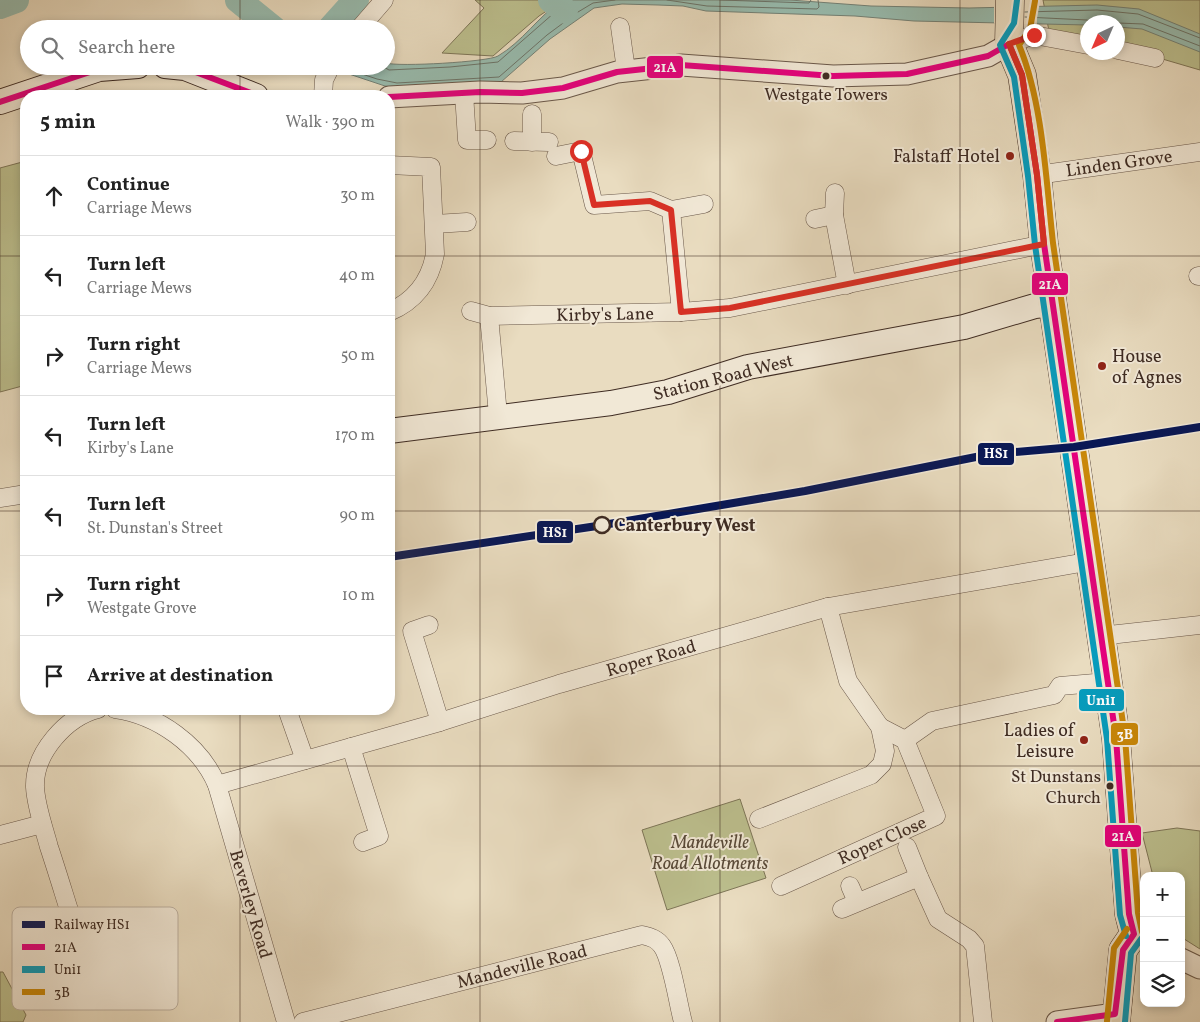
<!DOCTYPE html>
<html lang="en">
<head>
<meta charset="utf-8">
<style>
	body { margin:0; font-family:Vollkorn,serif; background:#f2f2f2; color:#222 }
	.controls { position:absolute; right:15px; bottom:15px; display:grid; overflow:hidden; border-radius:10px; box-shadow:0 2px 8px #0003 }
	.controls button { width:45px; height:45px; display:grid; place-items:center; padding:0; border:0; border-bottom:1px solid #e0e0e0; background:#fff; color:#222; font:25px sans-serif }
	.compass { position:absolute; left:1080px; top:15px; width:45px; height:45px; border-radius:50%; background:#fff; box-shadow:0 2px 8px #0003; rotate:224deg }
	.stop { position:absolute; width:15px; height:15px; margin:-11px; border:4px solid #d93025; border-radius:50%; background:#fff }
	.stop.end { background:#d93025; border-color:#fff; box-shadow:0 1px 5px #0008 }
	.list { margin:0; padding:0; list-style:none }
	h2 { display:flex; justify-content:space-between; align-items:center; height:65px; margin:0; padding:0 20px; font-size:21px }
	h2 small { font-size:16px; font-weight:400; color:#767676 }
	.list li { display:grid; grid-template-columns:32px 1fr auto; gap:15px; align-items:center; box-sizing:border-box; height:80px; padding:0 20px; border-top:1px solid #e0e0e0 }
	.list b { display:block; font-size:19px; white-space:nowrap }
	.list p { margin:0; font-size:16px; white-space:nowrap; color:#767676 }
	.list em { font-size:16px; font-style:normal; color:#767676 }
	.icon { flex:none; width:28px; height:28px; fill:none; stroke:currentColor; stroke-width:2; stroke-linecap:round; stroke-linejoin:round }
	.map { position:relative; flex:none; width:1200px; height:1022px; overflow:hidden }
	.search { position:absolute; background:#fff; box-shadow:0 2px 8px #0003; left:20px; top:20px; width:375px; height:55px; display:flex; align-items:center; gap:12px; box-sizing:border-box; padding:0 18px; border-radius:28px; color:#767676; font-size:19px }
	.panel { position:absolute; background:#fff; box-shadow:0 2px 8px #0003; left:20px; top:90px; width:375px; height:625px; border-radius:20px }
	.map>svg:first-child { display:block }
	.green { fill:#bcbf8e; stroke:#7e7658 }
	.water { fill:#98bcaf; stroke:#748277 }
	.pier { fill:#e9dcc0 }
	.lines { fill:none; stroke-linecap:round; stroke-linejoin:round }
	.shore { stroke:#6c7469; stroke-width:1 }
	.river { stroke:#98bcaf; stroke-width:26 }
	.minor-casing { stroke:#6a584a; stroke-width:19 }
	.tertiary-casing { stroke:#6a584a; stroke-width:23 }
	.secondary-casing { stroke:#3f2c23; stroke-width:26 }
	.primary-casing { stroke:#3f2c23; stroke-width:29 }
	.minor { stroke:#f1e8d6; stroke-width:18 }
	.tertiary { stroke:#f1e8d6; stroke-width:21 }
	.secondary { stroke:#f1e8d6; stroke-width:24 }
	.primary { stroke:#e9dcc0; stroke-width:28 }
	.bus-1-casing { stroke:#f1e8d6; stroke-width:10 }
	.bus-2-casing { stroke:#f1e8d6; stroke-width:10 }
	.bus-3-casing { stroke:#f1e8d6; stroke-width:10 }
	.bus-1 { stroke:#e5007d; stroke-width:6 }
	.bus-2 { stroke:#069cbd; stroke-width:6 }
	.bus-3 { stroke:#c98809; stroke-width:6 }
	.rail-1-casing { stroke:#f1e8d6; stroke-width:11 }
	.rail-1 { stroke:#091855; stroke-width:8 }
	.route { stroke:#d93025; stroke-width:6 }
	.grid { fill:none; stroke:#3f2c23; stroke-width:1; stroke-opacity:0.55 }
	.bus-dot { fill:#3f2c23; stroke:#f1e8d6; stroke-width:2 }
	.poi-dot { fill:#8f2418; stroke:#f1e8d6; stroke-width:2 }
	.stop-dot { fill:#f1e8d6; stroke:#3f2c23; stroke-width:2.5 }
	.labels { text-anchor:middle; stroke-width:4; stroke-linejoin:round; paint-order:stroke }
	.bus-label { font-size:17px; fill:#3f2c23; stroke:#f1e8d6 }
	.poi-label { font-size:18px; fill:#3f2c23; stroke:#f1e8d6; text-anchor:end }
	.street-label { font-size:18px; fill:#3f2c23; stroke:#f1e8d6 }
	.stop-label { font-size:18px; font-weight:bold; fill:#3f2c23; stroke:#f1e8d6; text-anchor:start }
	.park-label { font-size:18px; font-style:italic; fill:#584938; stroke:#f1e8d6 }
	.key { fill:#f1e8d6; stroke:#bcb0a0; stroke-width:1 }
	.key-label { font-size:14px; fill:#3f2c23 }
	.line-badge { stroke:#f1e8d6; stroke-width:2 }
	.badge-label { font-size:14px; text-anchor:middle; font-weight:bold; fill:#fff }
</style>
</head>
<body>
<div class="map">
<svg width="1200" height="1022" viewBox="0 0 1200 1022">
	<rect width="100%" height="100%" fill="#e9dcc0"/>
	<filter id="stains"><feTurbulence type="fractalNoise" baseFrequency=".004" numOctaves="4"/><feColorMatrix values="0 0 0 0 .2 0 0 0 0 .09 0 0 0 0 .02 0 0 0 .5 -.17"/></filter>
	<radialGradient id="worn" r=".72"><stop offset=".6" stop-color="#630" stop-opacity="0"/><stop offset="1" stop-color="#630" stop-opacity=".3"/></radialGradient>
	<g class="green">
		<polygon points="475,0 563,0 539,16 493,56 442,53 484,8"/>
		<polygon points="1043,0 1200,0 1200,70 1118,46 1118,22 1088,22 1087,39 1049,31"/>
		<polygon points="26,161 26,385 0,392 0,168"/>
		<polygon points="740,799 766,878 667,910 642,830"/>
		<polygon points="1177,828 1200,831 1200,949 1181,937 1181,876 1153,876 1142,833"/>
		<polygon points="0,972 3,972 26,1015 23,1022 0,1022"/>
	</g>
	<g class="water">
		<path d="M562,0H790L871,6L969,8L1097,5L1139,9L1200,34V52L1142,29L1118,27V22H1088L1087,25L914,21L855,16L706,11L683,6L658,5L622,4L594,8L550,39L501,82L388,87L325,66H386V63C398,67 488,62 498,56C522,42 539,16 562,0Z"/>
		<polygon points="278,19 302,29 274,29"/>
	</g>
	<polygon class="pier" points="1037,4 1037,25 997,22 994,24 994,5"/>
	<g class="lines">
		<g class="shore">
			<polyline points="667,0 707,6 817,9 819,7 818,0"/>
			<polyline points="721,0 809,3 811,0"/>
			<polyline points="1025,12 1097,10 1138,14 1200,38"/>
			<polyline points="1025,17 1087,20 1091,22"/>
			<polyline points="1118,23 1143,24 1200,46"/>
			<polyline points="382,66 389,70 450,67 498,62 562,6 564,0"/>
			<polyline points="341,67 377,79 397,83 499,77 547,35 578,12 593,3 615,0"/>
		</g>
		<g class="river">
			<polyline points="238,0 274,29"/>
			<polyline points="551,0 565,11"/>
			<polyline points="0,6 16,0"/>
			<polyline points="330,29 356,0"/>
		</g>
		<defs>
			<g id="minor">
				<polyline points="620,27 626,70"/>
				<polyline points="359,29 384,0"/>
				<polyline points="1009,44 1034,35 1088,45"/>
				<polyline points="1118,50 1155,58"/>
				<polyline points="464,93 467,140 487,140"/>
				<polyline points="323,96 324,80 331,66"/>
				<polyline points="532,114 532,142"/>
				<polyline points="514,141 549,142"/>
				<polyline points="556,156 581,151 594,205 650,201 671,210 681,312"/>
				<path d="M389,165L431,167L435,254C430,281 415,301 389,312"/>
				<polyline points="1037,175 1200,152"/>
				<polyline points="835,193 834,215 847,285"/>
				<polyline points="671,210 704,204"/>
				<polyline points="815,219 834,215"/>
				<polyline points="435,224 467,222"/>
				<polyline points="1198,276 1200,276"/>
				<polyline points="471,311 489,316 681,312 730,308 1044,244"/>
				<polyline points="489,316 498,415"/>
				<polyline points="0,498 26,494"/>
				<polyline points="429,625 412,631 440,722"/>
				<polyline points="1100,636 1200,625"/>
				<path d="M115,709C158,715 200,745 217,785L286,1022"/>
				<polyline points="287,709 305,760"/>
				<polyline points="905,740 932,721 1054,695 1060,686 1107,682"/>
				<polyline points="351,747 379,836 363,842"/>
				<polyline points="217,785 440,722 559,684 828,607 1092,561"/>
				<polyline points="759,819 871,775 882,764 885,751 880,727 848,681 828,607"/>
				<polyline points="0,835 42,824"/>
				<polyline points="907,847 919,877"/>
				<polyline points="781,886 936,816 905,740 880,727"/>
				<polyline points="850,886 857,902"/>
				<polyline points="842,909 919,877 938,919 969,939 975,946 983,1022"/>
				<path d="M78,938C68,908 59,877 49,847C44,828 36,807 35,787C34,753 66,717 98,709"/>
				<path d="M303,1022L642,935C651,937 657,939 662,946C672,960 678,1004 683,1022"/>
			</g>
			<g id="tertiary">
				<polyline points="389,97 480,92 522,93 563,88 617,72 681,65 833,76 907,74 988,56 1009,44"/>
				<polyline points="1181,959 1200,968"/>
				<polyline points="1057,1022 1115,1014"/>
			</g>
			<g id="secondary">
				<polyline points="165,66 185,68 256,96"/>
				<polyline points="0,102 99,69 138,66"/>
				<polyline points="389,431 611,403 668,392 748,367 964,327 1035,306 1053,304"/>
			</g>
			<polyline id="primary" points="1010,0 1009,44 1022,75 1037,175 1044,244 1116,738 1129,914 1134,934 1123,950 1116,1022"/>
		</defs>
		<use href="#minor" class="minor-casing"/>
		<use href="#tertiary" class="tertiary-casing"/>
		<use href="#secondary" class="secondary-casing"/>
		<use href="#primary" class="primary-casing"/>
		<use href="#minor" class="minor"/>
		<use href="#tertiary" class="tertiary"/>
		<use href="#secondary" class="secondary"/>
		<use href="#primary" class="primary"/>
		<defs>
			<g id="bus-1">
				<polyline points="168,66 185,68 256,95 267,96"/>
				<polyline points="389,97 480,92 522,93 563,88 617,72 681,65 833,76 907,74 988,56 1009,44 1022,75 1037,175 1044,244 1116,738 1129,914 1134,934 1123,950 1115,1014 1057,1022"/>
				<polyline points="0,102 99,69 135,66"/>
			</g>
			<g id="bus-2">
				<polyline points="1017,0 1014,23 1000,45 1014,77 1028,176 1035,245 1107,739 1120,915 1126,936"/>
				<polyline points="1125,1022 1131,953 1141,939"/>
			</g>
			<g id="bus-3">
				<path d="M1035,1L1030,29L1019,45C1043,103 1046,180 1053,243L1125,737L1138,913L1142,932"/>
				<polyline points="1107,1021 1114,948 1127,929"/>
			</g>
		</defs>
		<use href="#bus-1" class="bus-1-casing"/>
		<use href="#bus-2" class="bus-2-casing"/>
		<use href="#bus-3" class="bus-3-casing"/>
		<use href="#bus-1" class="bus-1"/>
		<use href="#bus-2" class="bus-2"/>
		<use href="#bus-3" class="bus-3"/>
		<defs>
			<polyline id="rail-1" points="389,557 597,526 805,491 991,454 1074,447 1200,427"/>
		</defs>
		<use href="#rail-1" class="rail-1-casing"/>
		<use href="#rail-1" class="rail-1"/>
	</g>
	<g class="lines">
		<polyline class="route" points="581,151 594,205 650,201 671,210 681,312 730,308 1044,244 1037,175 1022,75 1009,44 1034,35"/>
	</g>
	<path class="grid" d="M240,0V29M480,0V1022M720,0V1022M960,0V1022M240,66V96M0,256H26M389,256H1200M0,511H26M389,511H1200M240,709V1022M0,766H1200"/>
	<g class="bus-dot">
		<circle cx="826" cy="76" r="4.5"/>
		<circle cx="1110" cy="786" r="4.5"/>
	</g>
	<g class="poi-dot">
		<circle cx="1010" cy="156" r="5"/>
		<circle cx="1102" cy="366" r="5"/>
		<circle cx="1084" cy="740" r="5"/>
	</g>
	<circle class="stop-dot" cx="602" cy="525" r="8"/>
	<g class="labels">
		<g class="bus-label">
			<text x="826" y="100">Westgate Towers</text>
			<text x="1101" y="782" text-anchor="end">St Dunstans<tspan x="1101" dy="21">Church</tspan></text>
		</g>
		<g class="poi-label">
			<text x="1000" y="162">Falstaff Hotel</text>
			<text x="1112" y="362" text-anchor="start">House<tspan x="1112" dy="21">of Agnes</tspan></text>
			<text x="1074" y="736">Ladies of<tspan x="1074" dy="21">Leisure</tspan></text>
		</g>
		<g class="street-label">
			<text transform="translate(1119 163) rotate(-8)" y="6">Linden Grove</text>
			<text transform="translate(605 314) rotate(-1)" y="6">Kirby's Lane</text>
			<text transform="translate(723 377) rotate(-14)" y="6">Station Road West</text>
			<text transform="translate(651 658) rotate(-16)" y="6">Roper Road</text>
			<text transform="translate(882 840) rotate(-24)" y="6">Roper Close</text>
			<text transform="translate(251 904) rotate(74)" y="6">Beverley Road</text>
			<text transform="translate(522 966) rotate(-14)" y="6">Mandeville Road</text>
		</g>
		<g class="stop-label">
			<text x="614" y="531">Canterbury West</text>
		</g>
		<g class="park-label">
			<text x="710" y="848">Mandeville<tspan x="710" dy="21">Road Allotments</tspan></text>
		</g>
	</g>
	<rect x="12" y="907" width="166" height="103" rx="8" class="key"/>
	<rect x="22" y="921" width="23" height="7" fill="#091855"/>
	<rect x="22" y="944" width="23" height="6" fill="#e5007d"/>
	<rect x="22" y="966" width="23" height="7" fill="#069cbd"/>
	<rect x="22" y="989" width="23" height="6" fill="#c98809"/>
	<g class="key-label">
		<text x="54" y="929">Railway HS1</text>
		<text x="54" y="952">21A</text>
		<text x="54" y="974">Uni1</text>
		<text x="54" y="997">3B</text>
	</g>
	<g class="line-badge">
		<rect x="646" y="55" width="38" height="24" rx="5" fill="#e5007d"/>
		<rect x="1031" y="272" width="38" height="24" rx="5" fill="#e5007d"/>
		<rect x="977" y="442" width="38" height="24" rx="5" fill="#091855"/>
		<rect x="536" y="520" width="38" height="24" rx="5" fill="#091855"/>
		<rect x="1078" y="688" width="47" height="24" rx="5" fill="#069cbd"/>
		<rect x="1110" y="722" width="29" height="24" rx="5" fill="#c98809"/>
		<rect x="1104" y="824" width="38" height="24" rx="5" fill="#e5007d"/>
	</g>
	<g class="badge-label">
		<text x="665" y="72">21A</text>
		<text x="1050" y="289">21A</text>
		<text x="996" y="458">HS1</text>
		<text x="555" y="537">HS1</text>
		<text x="1101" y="705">Uni1</text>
		<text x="1125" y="739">3B</text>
		<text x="1123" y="841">21A</text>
	</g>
	<rect width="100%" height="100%" filter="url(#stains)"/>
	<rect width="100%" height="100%" fill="url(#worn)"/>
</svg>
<div class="controls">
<button>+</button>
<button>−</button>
<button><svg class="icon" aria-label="layers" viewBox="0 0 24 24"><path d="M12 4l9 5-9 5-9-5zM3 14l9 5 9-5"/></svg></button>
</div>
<svg class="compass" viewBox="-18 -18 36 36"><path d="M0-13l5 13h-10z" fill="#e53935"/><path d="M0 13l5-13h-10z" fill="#767676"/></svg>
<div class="stop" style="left:581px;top:151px"></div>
<div class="stop end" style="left:1034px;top:35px"></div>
<div class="search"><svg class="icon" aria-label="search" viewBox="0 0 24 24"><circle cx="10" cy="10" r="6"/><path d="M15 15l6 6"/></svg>Search here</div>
<section class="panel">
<h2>5 min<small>Walk · 390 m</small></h2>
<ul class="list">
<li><svg class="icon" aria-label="ahead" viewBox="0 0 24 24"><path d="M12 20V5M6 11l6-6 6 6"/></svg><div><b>Continue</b><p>Carriage Mews</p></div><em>30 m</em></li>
<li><svg class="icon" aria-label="left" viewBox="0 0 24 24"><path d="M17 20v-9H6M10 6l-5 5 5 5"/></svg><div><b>Turn left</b><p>Carriage Mews</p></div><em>40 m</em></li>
<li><svg class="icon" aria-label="right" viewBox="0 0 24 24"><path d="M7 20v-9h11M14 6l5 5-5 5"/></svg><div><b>Turn right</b><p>Carriage Mews</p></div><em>50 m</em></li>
<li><svg class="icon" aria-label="left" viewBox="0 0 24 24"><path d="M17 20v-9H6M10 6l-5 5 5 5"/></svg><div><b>Turn left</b><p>Kirby's Lane</p></div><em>170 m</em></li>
<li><svg class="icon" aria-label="left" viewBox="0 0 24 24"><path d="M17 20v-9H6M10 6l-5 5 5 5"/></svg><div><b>Turn left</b><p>St. Dunstan's Street</p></div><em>90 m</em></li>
<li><svg class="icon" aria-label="right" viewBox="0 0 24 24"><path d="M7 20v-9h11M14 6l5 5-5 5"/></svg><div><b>Turn right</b><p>Westgate Grove</p></div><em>10 m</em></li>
<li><svg class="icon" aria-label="arrive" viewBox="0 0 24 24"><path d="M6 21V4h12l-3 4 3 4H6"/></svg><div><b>Arrive at destination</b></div></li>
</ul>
</section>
</div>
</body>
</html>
